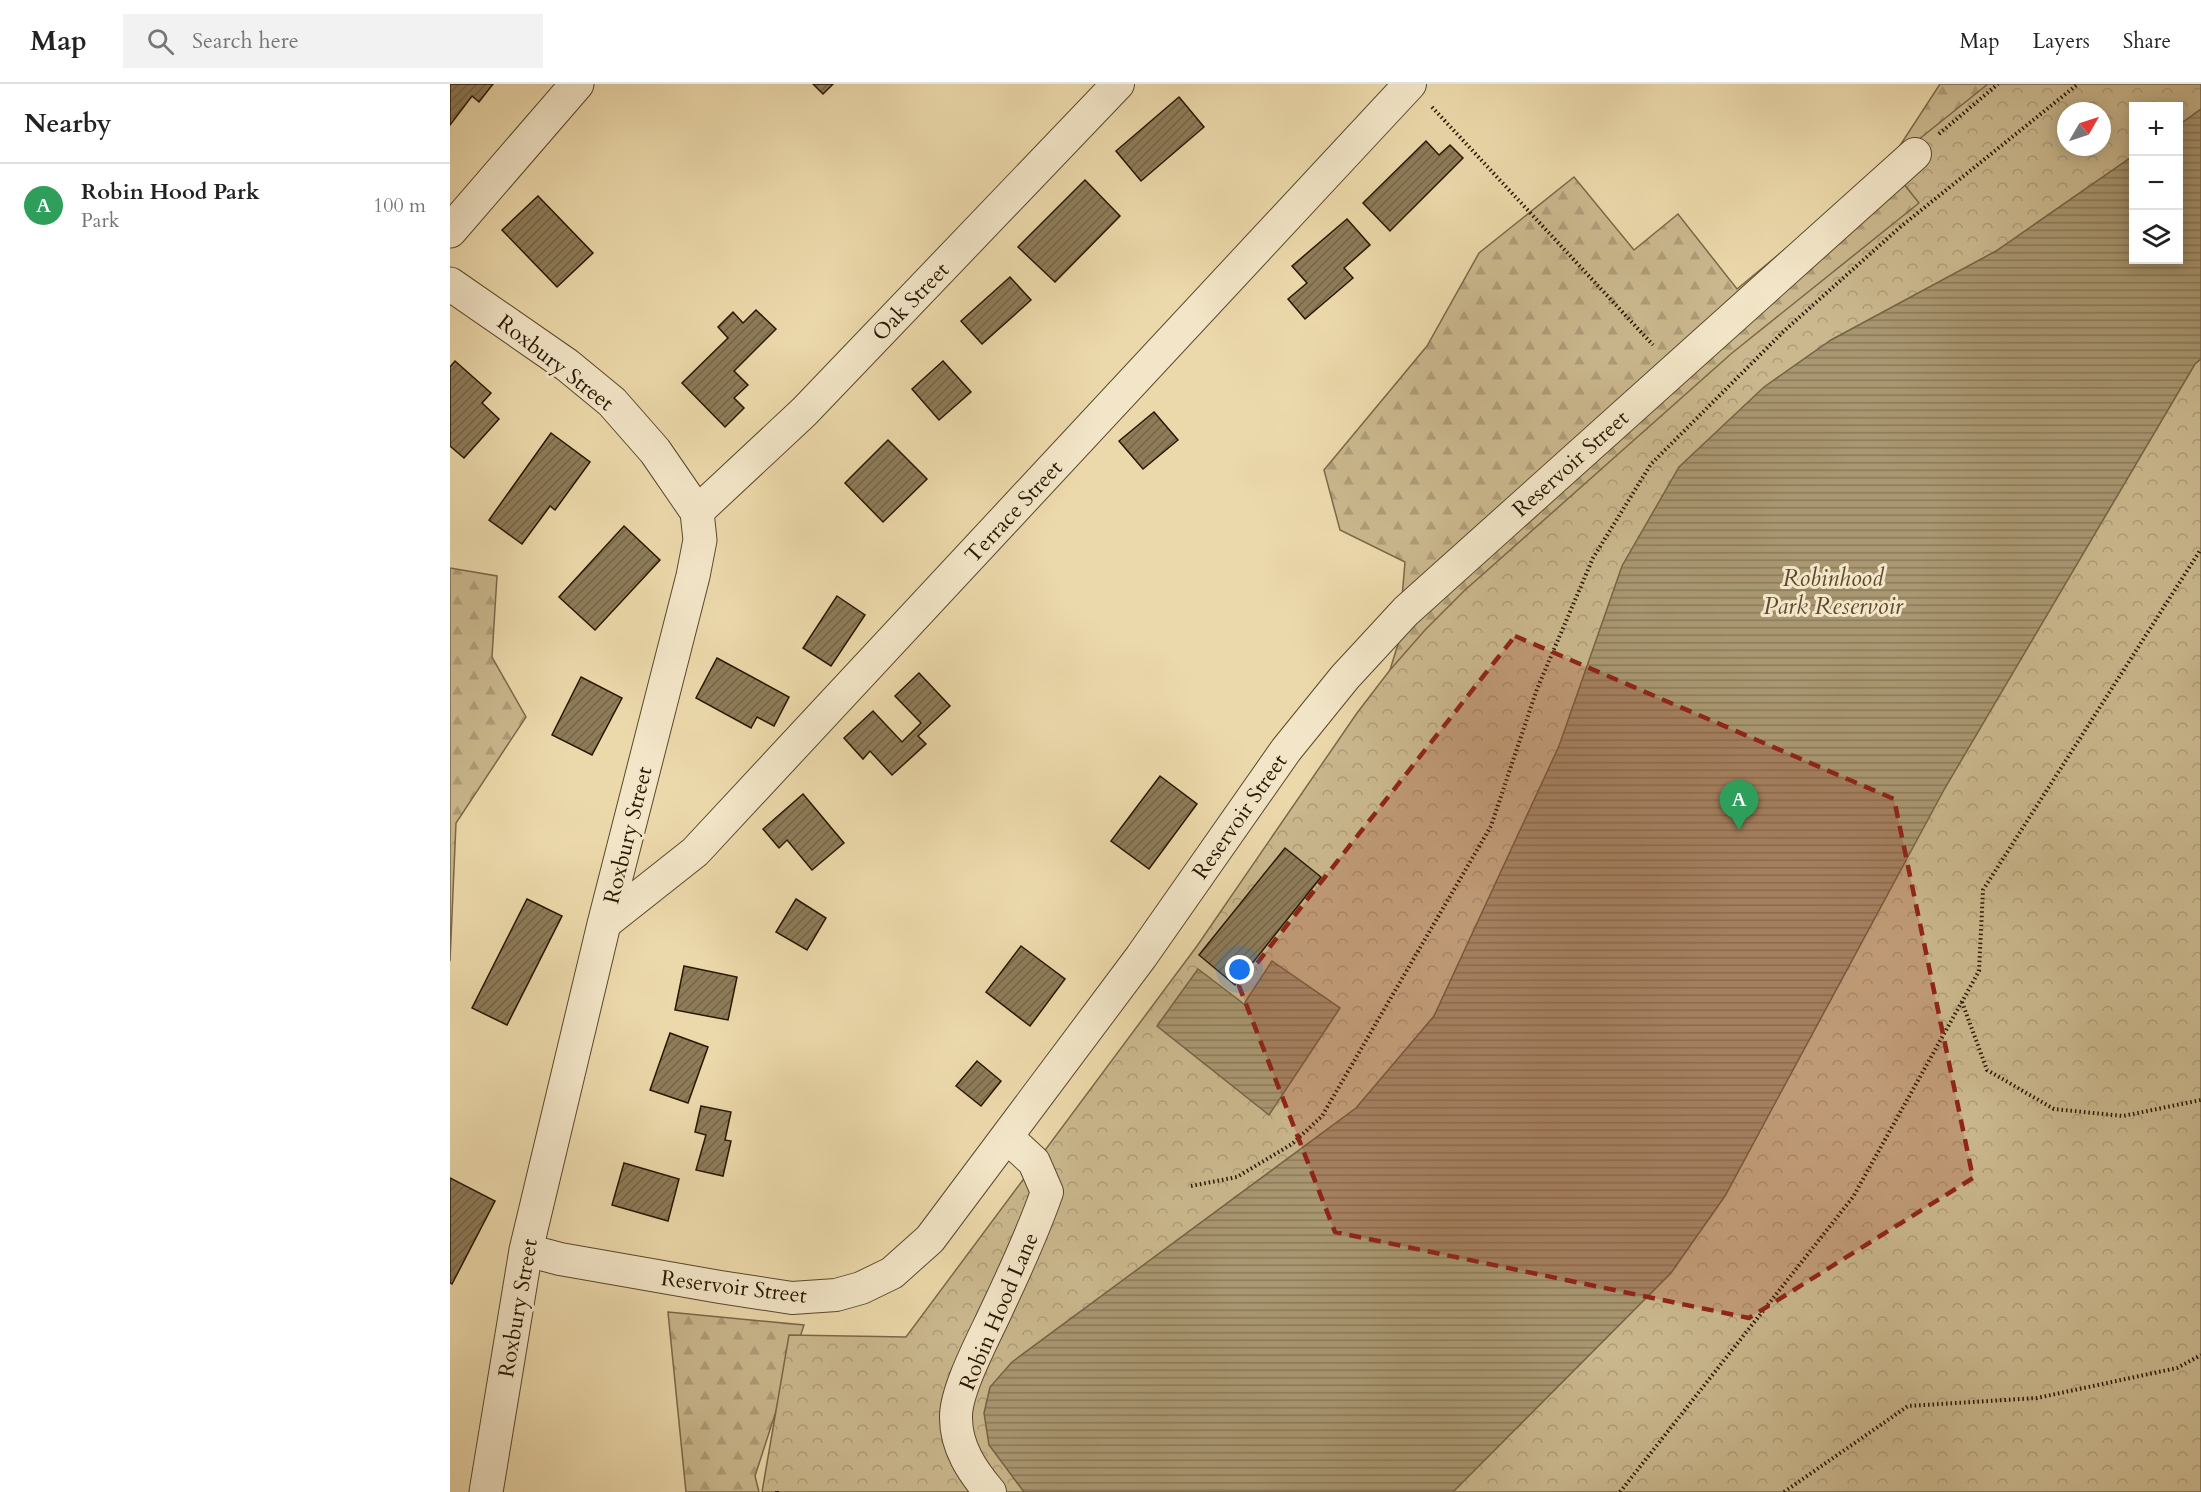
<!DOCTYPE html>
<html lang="en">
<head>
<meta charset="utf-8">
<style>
	body { margin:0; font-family:Cardo,serif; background:#f2f2f2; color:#222 }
	.controls { position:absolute; right:18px; top:18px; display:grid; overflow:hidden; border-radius:0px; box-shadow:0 3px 15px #0003 }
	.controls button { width:54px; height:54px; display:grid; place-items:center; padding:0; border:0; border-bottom:2px solid #e0e0e0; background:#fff; color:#222; font:30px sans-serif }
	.compass { position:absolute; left:1607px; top:18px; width:54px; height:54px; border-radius:50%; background:#fff; box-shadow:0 3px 15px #0003; rotate:51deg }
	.you { position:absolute; left:790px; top:886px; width:21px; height:21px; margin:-15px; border:4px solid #fff; border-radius:50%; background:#1a73e8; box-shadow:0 0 0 9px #1a73e833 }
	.badge { display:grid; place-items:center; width:39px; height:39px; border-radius:50%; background:#8f2418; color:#fff; font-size:20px; font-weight:700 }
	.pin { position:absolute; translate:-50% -50px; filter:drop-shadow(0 2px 3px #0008) }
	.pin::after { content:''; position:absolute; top:32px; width:21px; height:18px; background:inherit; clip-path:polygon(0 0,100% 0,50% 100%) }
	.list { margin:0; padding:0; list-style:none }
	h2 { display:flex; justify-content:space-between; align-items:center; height:78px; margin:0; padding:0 24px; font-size:26px }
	h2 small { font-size:20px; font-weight:400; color:#767676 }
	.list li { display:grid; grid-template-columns:39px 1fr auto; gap:18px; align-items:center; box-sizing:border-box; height:84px; padding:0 24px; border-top:2px solid #e0e0e0 }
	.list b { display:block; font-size:22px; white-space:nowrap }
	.list p { margin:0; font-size:20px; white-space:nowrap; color:#767676 }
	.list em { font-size:20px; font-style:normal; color:#767676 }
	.icon { flex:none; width:33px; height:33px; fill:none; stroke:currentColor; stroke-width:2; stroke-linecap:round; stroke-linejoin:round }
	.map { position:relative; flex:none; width:1751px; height:1408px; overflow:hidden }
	header { display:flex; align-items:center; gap:36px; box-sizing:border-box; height:84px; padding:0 30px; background:#fff; border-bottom:2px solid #e0e0e0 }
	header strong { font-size:28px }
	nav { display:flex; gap:33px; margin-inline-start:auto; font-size:21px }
	.search { width:420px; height:54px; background:#f2f2f2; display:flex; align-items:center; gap:15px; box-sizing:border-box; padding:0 21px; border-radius:0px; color:#767676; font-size:22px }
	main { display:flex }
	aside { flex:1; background:#fff }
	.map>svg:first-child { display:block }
	.forest { fill:url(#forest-firs); stroke:#7a6848; stroke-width:1.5; fill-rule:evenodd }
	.park { fill:url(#park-crowns); stroke:#7a6848; stroke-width:1.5; fill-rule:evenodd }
	.water { fill:url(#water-rules); stroke:#756444; stroke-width:1.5 }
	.building { fill:url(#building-hatch); stroke:#281701; stroke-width:1.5 }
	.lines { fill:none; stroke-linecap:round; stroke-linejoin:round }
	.minor-casing { stroke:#59482c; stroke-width:34 }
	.tertiary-casing { stroke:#59482c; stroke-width:35 }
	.path { stroke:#281701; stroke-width:4; stroke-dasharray:1.5 3; stroke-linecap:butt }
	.minor { stroke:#f3e6c8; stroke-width:32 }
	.tertiary { stroke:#f3e6c8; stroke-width:33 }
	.marked { fill:#8f2418; fill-opacity:0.2; stroke:#8f2418; stroke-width:4.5; stroke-dasharray:12 8; stroke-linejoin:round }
	.labels { text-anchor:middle; stroke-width:6; stroke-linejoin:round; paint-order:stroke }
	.street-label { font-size:22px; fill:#281701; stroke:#f3e6c8 }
	.water-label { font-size:24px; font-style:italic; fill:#5c4a2e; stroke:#f3e6c8 }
</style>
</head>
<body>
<header>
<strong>Map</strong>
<div class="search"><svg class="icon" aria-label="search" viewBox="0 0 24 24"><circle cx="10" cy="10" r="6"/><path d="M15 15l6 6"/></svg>Search here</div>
<nav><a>Map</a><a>Layers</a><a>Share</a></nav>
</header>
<main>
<aside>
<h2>Nearby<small></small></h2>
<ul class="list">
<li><span class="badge" style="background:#2e9e5b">A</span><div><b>Robin Hood Park</b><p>Park</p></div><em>100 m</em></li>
</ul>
</aside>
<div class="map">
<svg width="1751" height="1408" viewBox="0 0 1751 1408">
	<defs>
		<pattern id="forest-firs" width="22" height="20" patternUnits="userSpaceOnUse" patternTransform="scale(1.5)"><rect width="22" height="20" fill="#cbb88e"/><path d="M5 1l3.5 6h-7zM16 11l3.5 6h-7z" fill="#ae9d79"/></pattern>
		<pattern id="park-crowns" width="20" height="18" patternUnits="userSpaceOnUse" patternTransform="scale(1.5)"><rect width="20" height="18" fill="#cbb88e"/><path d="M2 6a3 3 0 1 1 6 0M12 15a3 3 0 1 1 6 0" fill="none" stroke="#ae9d79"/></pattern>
		<pattern id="water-rules" width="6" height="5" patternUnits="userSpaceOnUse" patternTransform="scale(1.5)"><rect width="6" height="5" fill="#a99771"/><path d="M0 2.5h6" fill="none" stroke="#8a7a5a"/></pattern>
		<pattern id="building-hatch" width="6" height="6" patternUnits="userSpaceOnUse" patternTransform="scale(1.5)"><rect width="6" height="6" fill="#8e7c59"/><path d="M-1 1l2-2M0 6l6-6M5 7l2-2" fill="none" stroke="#746547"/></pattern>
	</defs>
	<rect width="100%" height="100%" fill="#ecd9ab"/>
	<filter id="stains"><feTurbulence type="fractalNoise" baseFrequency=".00333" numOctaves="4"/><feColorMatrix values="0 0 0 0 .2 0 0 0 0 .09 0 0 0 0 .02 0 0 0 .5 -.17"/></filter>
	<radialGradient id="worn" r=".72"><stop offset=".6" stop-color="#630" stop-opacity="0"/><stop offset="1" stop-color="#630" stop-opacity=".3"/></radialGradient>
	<g class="forest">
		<path d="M1490,0H1751L1728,22H1684L1683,72L940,586L948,560L955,478L890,446L874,386L977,262L1029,169L1124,93L1184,166L1228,130L1287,205L1438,80ZM1616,27H1652V63H1616Z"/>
		<polygon points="0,484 47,492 42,573 76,633 6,739 0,877"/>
		<polygon points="218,1228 354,1241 305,1392 309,1408 236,1408"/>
	</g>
	<path class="park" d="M1538,0H1751V1408H312L339,1251L456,1253L747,862L907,629L940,586L975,546L1014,507L1282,269L1469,119L1438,80ZM1684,22H1728V176H1684ZM1616,27H1652V63H1616Z"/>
	<g class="water">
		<polygon points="1751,25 1751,275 1745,280 1495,704 1275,1112 1221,1189 1003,1408 574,1408 539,1361 534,1329 540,1303 562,1278 906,1024 984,932 1109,662 1172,482 1229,383 1314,303 1381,256 1546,167 1683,72 1684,176 1728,176 1729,41"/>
		<polygon points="822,877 890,924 819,1031 707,942 748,885 794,920"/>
	</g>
	<g class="building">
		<polygon points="0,0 43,0 29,18 22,12 0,41"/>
		<polygon points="363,0 383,0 373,10"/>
		<polygon points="729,13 754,43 691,97 666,67"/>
		<polygon points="976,57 989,71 1000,61 1013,74 940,147 913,119"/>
		<polygon points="635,96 670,132 605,198 568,163"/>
		<polygon points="88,112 143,169 107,203 52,146"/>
		<polygon points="897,135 920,161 894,184 903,194 855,235 838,215 857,199 842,182"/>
		<polygon points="560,193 581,216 532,260 511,237"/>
		<polygon points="306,226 326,245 284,287 298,301 284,314 294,324 275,343 232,299 278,254 268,243 283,228 293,239"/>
		<polygon points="5,277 41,309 32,319 49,335 14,374 0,362 0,283"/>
		<polygon points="493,277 521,308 489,336 462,305"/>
		<polygon points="704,328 728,356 693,385 669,357"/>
		<polygon points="101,349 140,378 105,426 100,422 72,460 39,436"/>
		<polygon points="438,356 477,395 433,438 395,399"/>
		<polygon points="174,442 210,476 145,546 109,513"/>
		<polygon points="387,512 415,531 381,582 353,564"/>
		<polygon points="267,574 339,613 324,642 307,633 301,644 246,614"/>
		<polygon points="469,589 500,622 468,652 476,660 442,691 420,667 413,675 394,654 423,627 452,658 471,639 445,612"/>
		<polygon points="131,593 172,614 142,671 102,651"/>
		<polygon points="710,692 747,720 699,785 661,757"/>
		<polygon points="353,710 394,759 362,786 337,756 329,764 313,745"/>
		<polygon points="835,764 871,793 785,901 749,871"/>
		<polygon points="77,815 112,832 57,941 22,924"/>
		<polygon points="346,815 376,834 357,866 326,848"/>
		<polygon points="571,862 615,895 580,942 536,908"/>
		<polygon points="234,882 287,893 278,936 225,926"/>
		<polygon points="220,949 258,963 238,1019 200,1006"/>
		<polygon points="527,977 551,997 531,1022 506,1002"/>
		<polygon points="251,1022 281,1028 275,1056 281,1057 273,1092 246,1086 256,1051 245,1048"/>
		<polygon points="174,1079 229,1095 218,1137 162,1121"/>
		<polygon points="0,1094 45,1117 2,1200 0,1199"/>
	</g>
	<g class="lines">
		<defs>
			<g id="minor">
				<polyline points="247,428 354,328 668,0"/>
				<polyline points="154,840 245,768 960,0"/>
				<polyline points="76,1166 110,1175 270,1203 342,1214 386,1211 411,1204 442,1189 480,1155 691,873 836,666 895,593 956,527 1465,70"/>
				<path d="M540,1408C522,1387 506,1363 506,1334C505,1306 536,1250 548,1223C566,1185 583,1148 597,1108L584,1078L557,1053"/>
			</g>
			<g id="tertiary">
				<polyline points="0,147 127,0"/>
				<polyline points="0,200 117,281 162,318 205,367 247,428 250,456 243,492 154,840 76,1166 36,1408"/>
			</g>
		</defs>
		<use href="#minor" class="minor-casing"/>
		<use href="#tertiary" class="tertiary-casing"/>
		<g class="path">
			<polyline points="982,23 1203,261"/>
			<polyline points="1489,50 1548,0"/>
			<polyline points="1512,918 1537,986 1604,1025 1673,1032 1751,1016"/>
			<polyline points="741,1102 787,1093 842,1060 872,1032 1041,742 1087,605 1143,474 1201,380 1335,246 1449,144 1628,0"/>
			<polyline points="327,1408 327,1407"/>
			<polyline points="1170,1408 1403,1113 1529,887 1533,806 1751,465"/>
			<polyline points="1334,1408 1458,1322 1587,1314 1727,1284 1751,1271"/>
		</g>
		<use href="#minor" class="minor"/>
		<use href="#tertiary" class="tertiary"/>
	</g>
	<path class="marked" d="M1065,552L1444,715L1523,1094L1299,1234L885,1148L789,902Z"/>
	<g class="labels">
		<g class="street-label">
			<text transform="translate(460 217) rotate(-46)" y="8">Oak Street</text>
			<text transform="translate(106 278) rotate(38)" y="8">Roxbury Street</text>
			<text transform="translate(1120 379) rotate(-42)" y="8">Reservoir Street</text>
			<text transform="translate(563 427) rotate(-47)" y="8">Terrace Street</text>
			<text transform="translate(789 732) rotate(-55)" y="8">Reservoir Street</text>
			<text transform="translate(177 751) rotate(-76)" y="8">Roxbury Street</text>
			<text transform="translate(284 1202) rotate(7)" y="8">Reservoir Street</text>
			<text transform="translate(67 1224) rotate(-80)" y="8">Roxbury Street</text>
			<text transform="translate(548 1227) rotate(-67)" y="8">Robin Hood Lane</text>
		</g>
		<g class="water-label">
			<text x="1383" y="502">Robinhood<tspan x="1383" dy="28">Park Reservoir</tspan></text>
		</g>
	</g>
	<rect width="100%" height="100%" filter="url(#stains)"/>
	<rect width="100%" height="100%" fill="url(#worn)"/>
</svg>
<div class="controls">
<button>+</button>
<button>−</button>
<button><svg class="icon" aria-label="layers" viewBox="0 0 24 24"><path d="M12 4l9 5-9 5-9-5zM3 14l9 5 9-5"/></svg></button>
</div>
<svg class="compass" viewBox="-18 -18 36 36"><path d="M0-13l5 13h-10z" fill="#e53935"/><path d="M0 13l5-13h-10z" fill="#767676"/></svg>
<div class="you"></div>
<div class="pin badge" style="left:1289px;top:746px;background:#2e9e5b">A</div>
</div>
</main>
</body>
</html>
